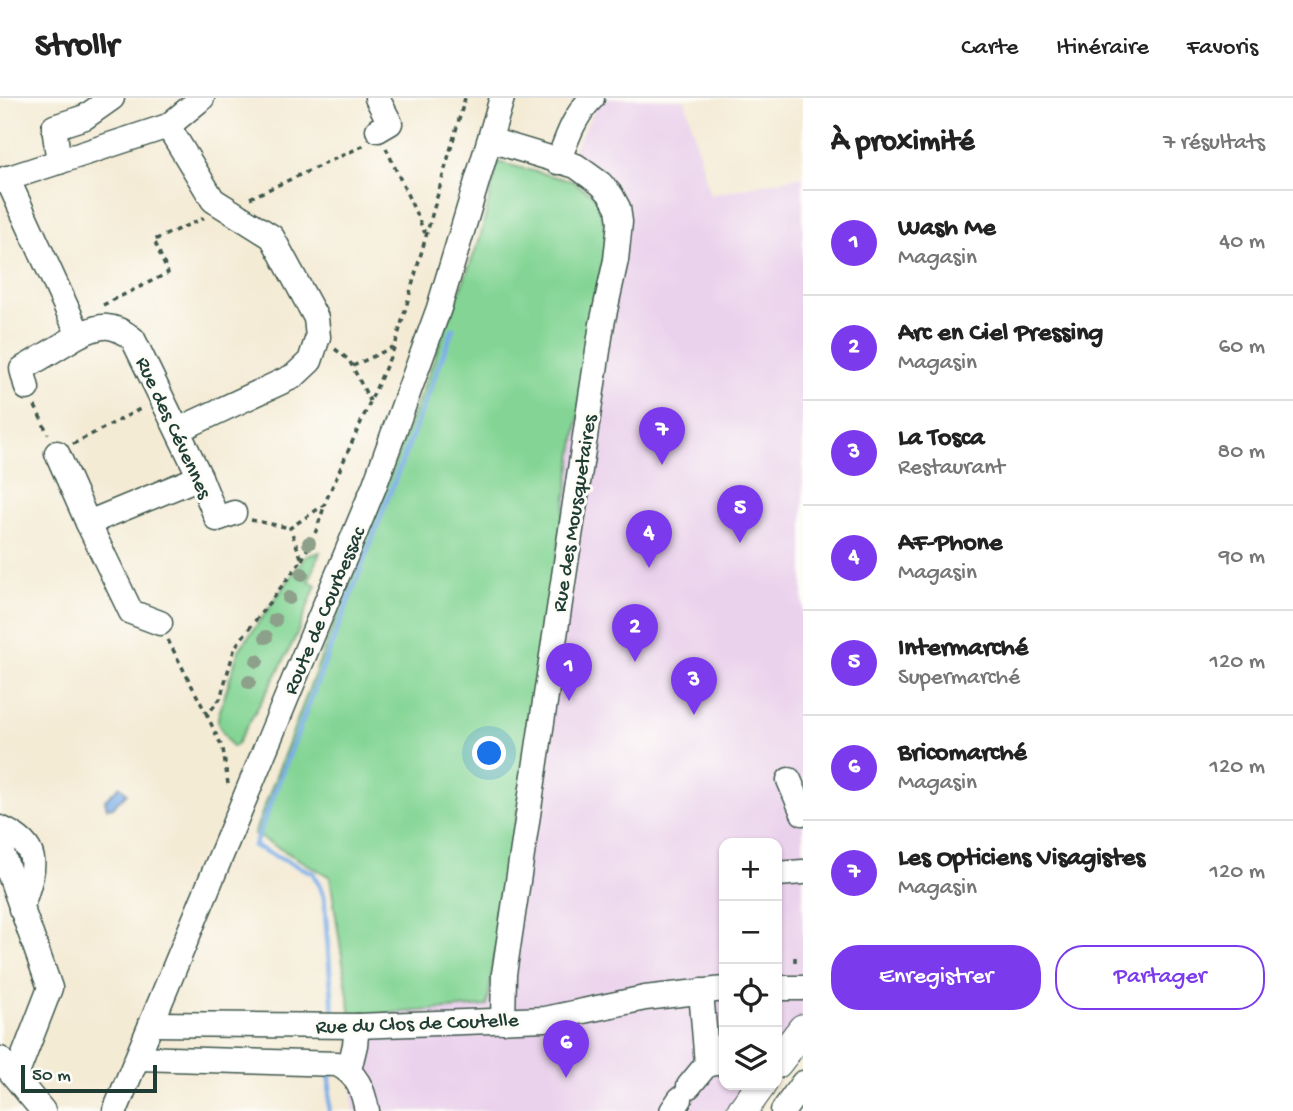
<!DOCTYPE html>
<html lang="fr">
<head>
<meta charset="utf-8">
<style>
	body { margin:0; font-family:"Gochi Hand",sans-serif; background:#f2f2f2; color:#222 }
	.controls { position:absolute; right:21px; bottom:21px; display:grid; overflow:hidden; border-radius:14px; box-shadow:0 2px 5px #0004 }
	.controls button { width:63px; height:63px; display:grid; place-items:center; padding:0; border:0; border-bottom:2px solid #e0e0e0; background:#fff; color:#222; font:35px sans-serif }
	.scale { position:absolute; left:21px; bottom:18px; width:136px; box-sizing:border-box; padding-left:7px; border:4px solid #1f3d34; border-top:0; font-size:19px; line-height:24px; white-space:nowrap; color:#1f3d34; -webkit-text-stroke:5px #fdfcf7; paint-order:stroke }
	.you { position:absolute; left:490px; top:656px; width:24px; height:24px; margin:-18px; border:5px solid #fff; border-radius:50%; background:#1a73e8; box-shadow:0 0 0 10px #1a73e833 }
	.badge { display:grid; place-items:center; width:46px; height:46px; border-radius:50%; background:#7c3aed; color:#fff; font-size:23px; font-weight:700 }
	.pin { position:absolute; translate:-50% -58px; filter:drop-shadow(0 2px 4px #0008) }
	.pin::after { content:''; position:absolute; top:37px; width:24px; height:21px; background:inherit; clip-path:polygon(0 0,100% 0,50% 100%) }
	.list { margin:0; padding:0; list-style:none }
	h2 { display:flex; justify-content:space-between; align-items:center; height:91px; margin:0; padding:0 28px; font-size:30px }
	h2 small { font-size:23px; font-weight:400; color:#767676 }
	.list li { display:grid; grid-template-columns:46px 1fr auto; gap:21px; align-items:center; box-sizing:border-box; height:105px; padding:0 28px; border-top:2px solid #e0e0e0 }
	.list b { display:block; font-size:26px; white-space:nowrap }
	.list p { margin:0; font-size:23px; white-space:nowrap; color:#767676 }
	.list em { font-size:23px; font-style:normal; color:#767676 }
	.actions { display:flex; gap:14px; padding:21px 28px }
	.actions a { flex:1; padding:16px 0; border:2px solid #7c3aed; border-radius:28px; text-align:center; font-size:24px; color:#7c3aed }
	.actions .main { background:#7c3aed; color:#fff }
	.icon { flex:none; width:38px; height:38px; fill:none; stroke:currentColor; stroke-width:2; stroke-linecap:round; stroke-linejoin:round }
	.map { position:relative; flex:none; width:803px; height:1013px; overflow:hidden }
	header { display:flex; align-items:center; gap:42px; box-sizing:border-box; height:98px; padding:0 35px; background:#fff; border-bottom:2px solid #e0e0e0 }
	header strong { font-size:33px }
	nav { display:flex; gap:38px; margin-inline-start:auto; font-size:24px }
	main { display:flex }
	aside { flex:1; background:#fff }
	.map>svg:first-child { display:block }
	.built { fill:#ead1ec }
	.green { fill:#84d595; stroke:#528964; stroke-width:2 }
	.water { fill:#7cade7; stroke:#4e758e; stroke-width:2 }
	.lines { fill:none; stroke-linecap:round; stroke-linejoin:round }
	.stream { stroke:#7cade7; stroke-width:5 }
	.minor-casing { stroke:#3f574c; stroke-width:27 }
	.major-casing { stroke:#3f574c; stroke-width:32 }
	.path { stroke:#3f574c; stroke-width:3.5; stroke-dasharray:5 5; stroke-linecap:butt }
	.minor { stroke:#fff; stroke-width:24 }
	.major { stroke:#fff; stroke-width:30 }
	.tree { fill:#8da08a }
	.labels { text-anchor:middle; stroke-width:6; stroke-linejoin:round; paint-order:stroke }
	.street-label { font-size:21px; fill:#1f3d34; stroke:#fdfcf7 }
</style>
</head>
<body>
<header>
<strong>Strollr</strong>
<nav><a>Carte</a><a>Itinéraire</a><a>Favoris</a></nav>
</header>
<main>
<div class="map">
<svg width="803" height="1013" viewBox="0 0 803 1013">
	<rect width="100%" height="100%" fill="#fdfcf7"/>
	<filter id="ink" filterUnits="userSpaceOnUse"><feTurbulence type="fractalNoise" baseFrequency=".0143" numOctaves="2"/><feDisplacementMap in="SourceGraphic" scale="14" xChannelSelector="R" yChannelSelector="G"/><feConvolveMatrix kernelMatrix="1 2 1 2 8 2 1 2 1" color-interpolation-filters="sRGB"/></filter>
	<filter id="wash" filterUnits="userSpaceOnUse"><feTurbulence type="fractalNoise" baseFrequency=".00686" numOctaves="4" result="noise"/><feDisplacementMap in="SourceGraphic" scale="28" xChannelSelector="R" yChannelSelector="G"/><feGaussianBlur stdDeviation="1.57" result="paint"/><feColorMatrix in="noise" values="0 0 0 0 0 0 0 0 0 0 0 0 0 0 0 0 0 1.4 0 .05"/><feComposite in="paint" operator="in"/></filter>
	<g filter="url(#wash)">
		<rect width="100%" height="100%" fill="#f4ebd5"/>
		<polygon class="built" points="601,0 685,1 710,97 803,78 803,920 777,954 777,745 724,745 724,987 751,987 730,1013 353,1013 351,918 487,908 607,136 596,99 573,53"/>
		<g class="green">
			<polygon points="498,64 572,83 596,99 607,136 487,908 351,918 330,779 254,736 480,140"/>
			<polygon points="320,454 309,483 316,487 297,536 279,572 237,646 232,649 218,626 218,619 239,552 306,458"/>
		</g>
		<polygon class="water" points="120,688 127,695 113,709 107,710 105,702"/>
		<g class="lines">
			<g class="stream">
				<polyline points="333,913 324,798 313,775 254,748 453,231"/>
				<polyline points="329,1013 330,971"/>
			</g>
		</g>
	</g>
	<g filter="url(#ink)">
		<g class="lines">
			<defs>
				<g id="minor">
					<polyline points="377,0 390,25 378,32"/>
					<polyline points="168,28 213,102 272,139 316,220 318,239 310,263 294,278 178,332"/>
					<polyline points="490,42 576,68 601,86 611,97 618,110 620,124 616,162 602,226 504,876 503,923"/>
					<polyline points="59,64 54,29 85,19 112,0"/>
					<path d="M558,64C567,40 574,18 592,0"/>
					<path d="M7,80L79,237C102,226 113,225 133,241L200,379L217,421L234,415"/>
					<polyline points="0,83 168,28 202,0"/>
					<polyline points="27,290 22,271 79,237"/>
					<polyline points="57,355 88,425"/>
					<polyline points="160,525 131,514 88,425 200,379"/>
					<polyline points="789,682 803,715"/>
					<path d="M0,730C46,750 33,772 21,811"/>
					<polyline points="0,749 50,890 16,978"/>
					<polyline points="777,776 803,774"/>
					<polyline points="777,890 803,890"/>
					<polyline points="701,893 707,966"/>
					<polyline points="151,926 357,928 545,921 645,900 724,891"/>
					<path d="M138,960L337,966C357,976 363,991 367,1013"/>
					<polyline points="0,961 43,1013"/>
					<polyline points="349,972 355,947 357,928"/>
					<polyline points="689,988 707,966 724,964"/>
					<polyline points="115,1013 374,389 439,210 502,0"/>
					<polyline points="672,1013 680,1001"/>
					<polyline points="783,1013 803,985"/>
				</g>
				<g id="major">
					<polyline points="777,965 803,931"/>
					<polyline points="742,1013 761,987"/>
				</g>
			</defs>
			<use href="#minor" class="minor-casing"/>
			<use href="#major" class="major-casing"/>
			<g class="path">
				<polyline points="386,50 425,135"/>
				<polyline points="250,100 367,46"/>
				<polyline points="103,207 168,175 154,142 204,120"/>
				<polyline points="335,251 349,262 370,303"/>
				<polyline points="353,268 393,249"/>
				<polyline points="35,308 48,336"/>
				<polyline points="73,346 144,309"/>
				<polyline points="251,422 290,430"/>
				<polyline points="302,462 316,433 324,409"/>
				<polyline points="168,542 207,617"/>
				<polyline points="228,686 223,651 207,617 220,601 235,549 302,462 290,430 324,407 395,248 465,0"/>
				<polyline points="795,859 795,869"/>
			</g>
			<use href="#minor" class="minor"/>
			<use href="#major" class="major"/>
		</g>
		<g class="tree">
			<circle cx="309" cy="445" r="7"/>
			<circle cx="302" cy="476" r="7"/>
			<circle cx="289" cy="500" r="7"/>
			<circle cx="275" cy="522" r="7"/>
			<circle cx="266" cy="539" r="7"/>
			<circle cx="257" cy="563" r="7"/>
			<circle cx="249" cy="584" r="7"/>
		</g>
	</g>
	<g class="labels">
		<g class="street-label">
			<text transform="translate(175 329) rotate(65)" y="7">Rue des Cévennes</text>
			<text transform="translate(573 415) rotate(-81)" y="7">Rue des Mousquetaires</text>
			<text transform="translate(323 512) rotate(-67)" y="7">Route de Courbessac</text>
			<text transform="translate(417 924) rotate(-2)" y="7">Rue du Clos de Coutelle</text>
		</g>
	</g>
</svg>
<div class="controls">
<button>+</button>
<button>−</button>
<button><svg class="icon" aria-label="locate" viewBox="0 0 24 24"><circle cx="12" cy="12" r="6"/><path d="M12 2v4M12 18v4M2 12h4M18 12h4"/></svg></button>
<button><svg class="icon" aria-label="layers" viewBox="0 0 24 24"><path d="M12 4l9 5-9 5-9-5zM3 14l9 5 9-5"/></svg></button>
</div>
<div class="scale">50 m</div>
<div class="you"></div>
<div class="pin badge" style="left:569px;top:603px">1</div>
<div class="pin badge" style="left:635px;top:564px">2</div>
<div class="pin badge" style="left:694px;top:617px">3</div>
<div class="pin badge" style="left:649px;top:470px">4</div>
<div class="pin badge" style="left:740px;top:445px">5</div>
<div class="pin badge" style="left:566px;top:980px">6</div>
<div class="pin badge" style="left:662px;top:367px">7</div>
</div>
<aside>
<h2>À proximité<small>7 résultats</small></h2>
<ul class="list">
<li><span class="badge">1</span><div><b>Wash Me</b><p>Magasin</p></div><em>40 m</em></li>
<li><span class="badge">2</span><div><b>Arc en Ciel Pressing</b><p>Magasin</p></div><em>60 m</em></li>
<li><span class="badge">3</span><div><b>La Tosca</b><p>Restaurant</p></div><em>80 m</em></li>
<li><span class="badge">4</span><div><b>AF-Phone</b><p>Magasin</p></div><em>90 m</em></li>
<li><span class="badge">5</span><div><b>Intermarché</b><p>Supermarché</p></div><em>120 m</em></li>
<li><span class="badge">6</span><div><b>Bricomarché</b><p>Magasin</p></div><em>120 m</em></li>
<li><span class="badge">7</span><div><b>Les Opticiens Visagistes</b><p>Magasin</p></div><em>120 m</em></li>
</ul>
<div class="actions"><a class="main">Enregistrer</a><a>Partager</a></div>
</aside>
</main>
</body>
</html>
